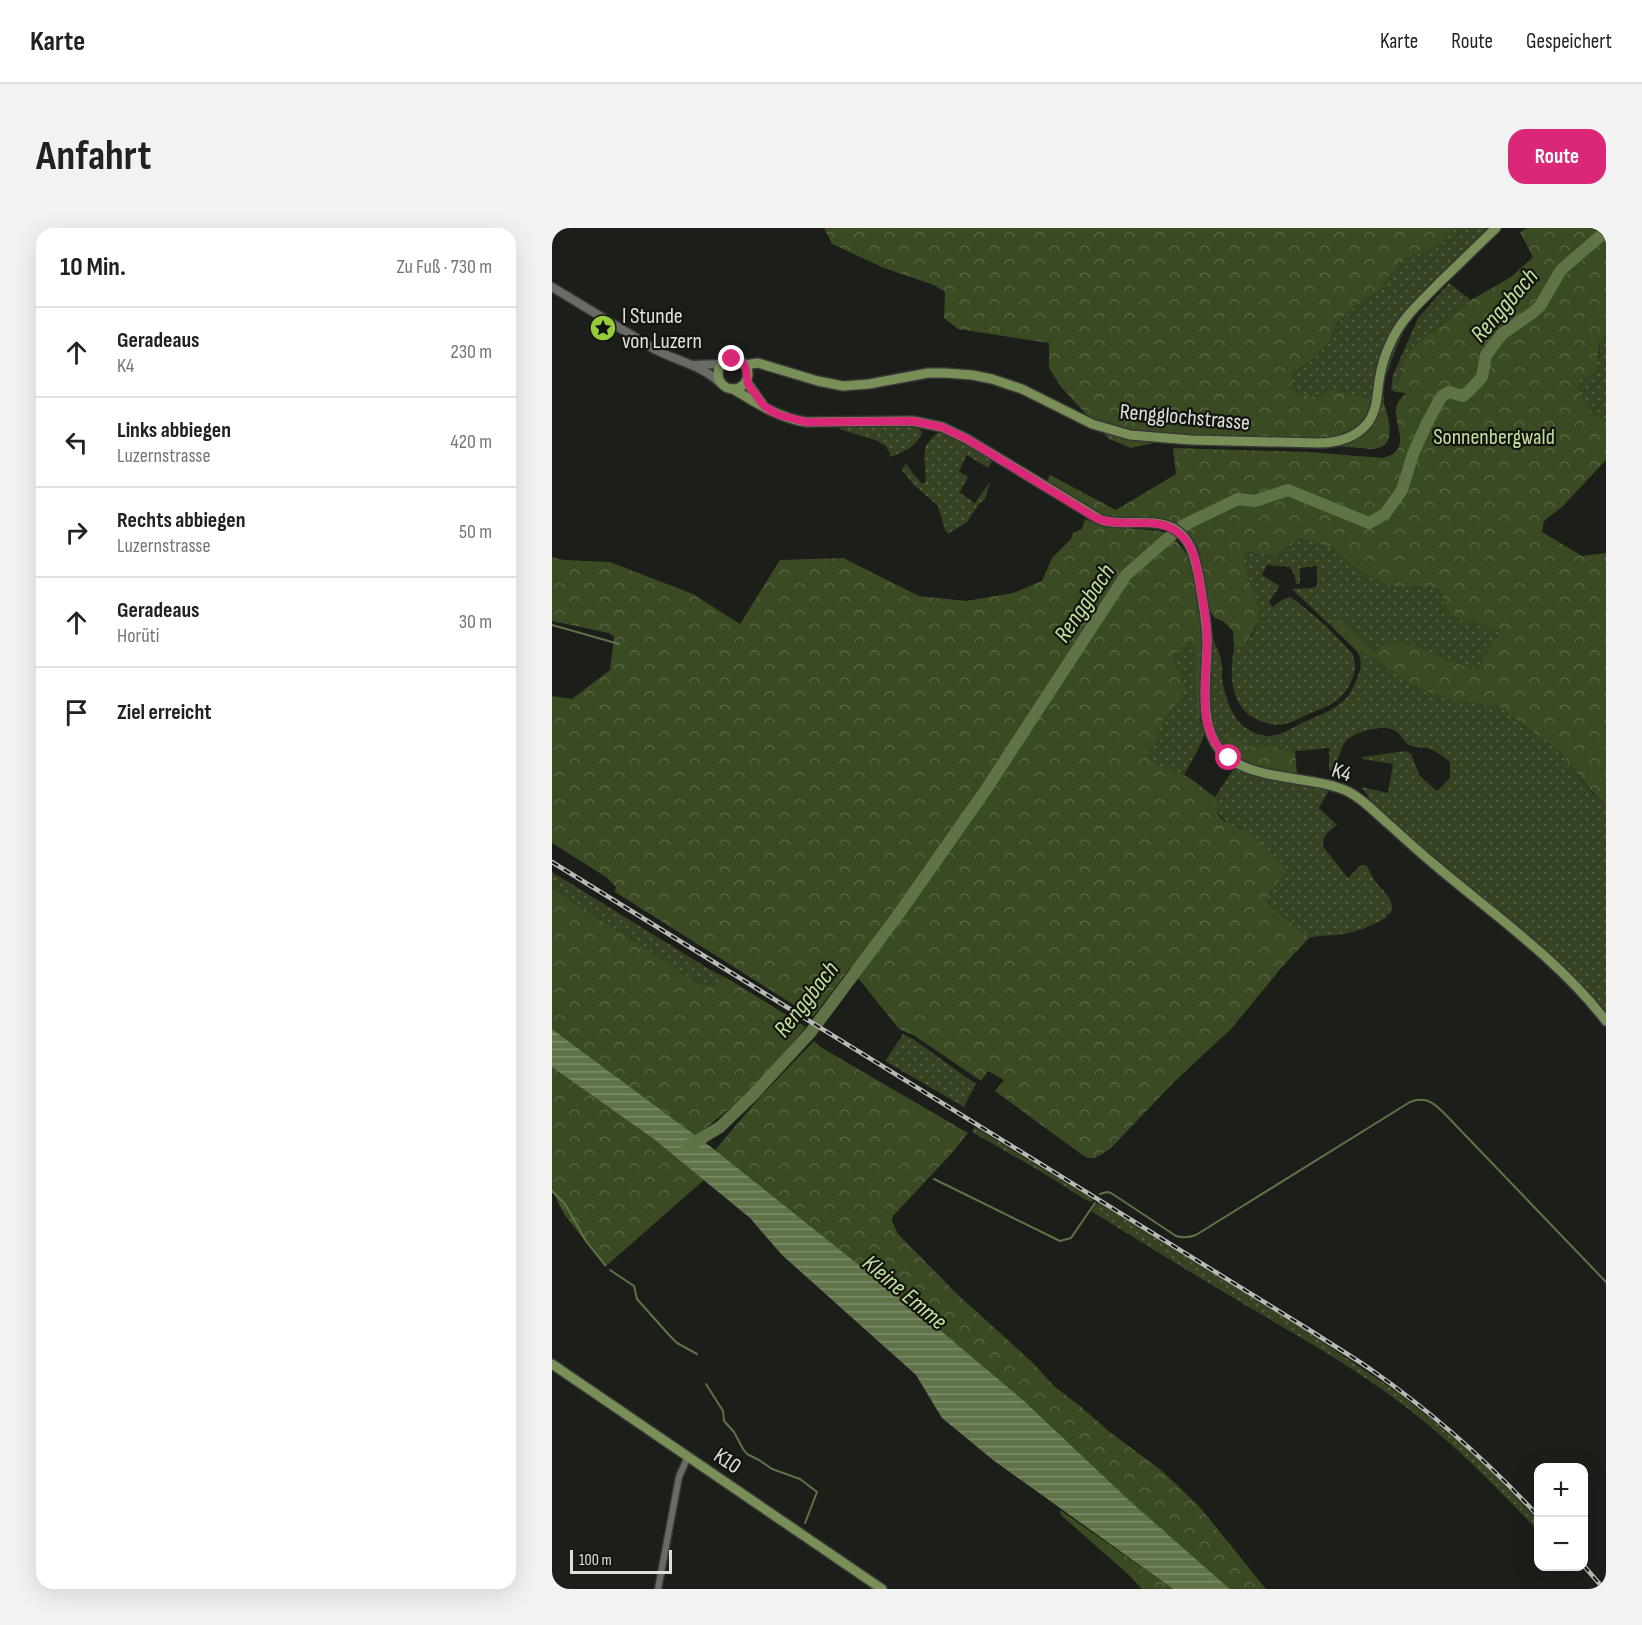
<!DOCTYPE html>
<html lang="de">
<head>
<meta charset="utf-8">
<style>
	body { margin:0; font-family:"Sofia Sans Condensed",sans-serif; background:#f2f2f2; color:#202124 }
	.controls { position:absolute; right:18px; bottom:18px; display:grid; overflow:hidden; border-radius:12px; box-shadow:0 6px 24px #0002 }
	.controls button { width:54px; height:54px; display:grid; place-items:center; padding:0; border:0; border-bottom:2px solid #e0e0e0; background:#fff; color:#202124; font:30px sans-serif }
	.scale { position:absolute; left:18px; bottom:15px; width:102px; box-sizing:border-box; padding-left:6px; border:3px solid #dfe1dd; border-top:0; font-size:16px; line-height:21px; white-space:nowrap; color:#dfe1dd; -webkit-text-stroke:4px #131510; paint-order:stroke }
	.stop { position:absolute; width:18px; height:18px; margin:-14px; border:4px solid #db2777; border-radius:50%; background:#fff }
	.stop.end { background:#db2777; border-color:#fff; box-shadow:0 2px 6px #0008 }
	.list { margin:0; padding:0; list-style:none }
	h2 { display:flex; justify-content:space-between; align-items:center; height:78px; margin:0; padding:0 24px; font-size:26px }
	h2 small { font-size:20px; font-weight:400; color:#757577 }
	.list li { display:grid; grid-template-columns:39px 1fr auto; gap:18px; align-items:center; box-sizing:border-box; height:90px; padding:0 24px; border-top:2px solid #e0e0e0 }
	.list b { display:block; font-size:22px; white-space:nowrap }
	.list p { margin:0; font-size:20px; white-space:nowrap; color:#757577 }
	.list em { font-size:20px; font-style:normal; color:#757577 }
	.icon { flex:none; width:33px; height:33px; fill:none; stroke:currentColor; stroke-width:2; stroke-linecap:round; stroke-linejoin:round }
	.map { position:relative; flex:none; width:1054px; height:1361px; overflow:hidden; border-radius:18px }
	header { display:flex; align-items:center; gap:36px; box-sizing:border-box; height:84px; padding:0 30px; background:#fff; border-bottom:2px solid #e0e0e0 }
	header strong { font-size:28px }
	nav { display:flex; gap:33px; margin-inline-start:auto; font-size:21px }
	.intro { display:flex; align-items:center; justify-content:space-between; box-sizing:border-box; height:144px; padding:0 36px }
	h1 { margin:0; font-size:42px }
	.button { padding:15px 27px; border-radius:18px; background:#db2777; color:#fff; font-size:21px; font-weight:700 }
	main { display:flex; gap:36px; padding:0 36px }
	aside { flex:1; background:#fff; border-radius:18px; box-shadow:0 6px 24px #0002 }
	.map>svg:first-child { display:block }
	.grass { fill:url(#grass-dots) }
	.forest { fill:url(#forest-crowns) }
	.water { fill:url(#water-rules) }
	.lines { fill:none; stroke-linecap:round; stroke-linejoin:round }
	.stream { stroke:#607248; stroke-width:2 }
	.river { stroke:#607248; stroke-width:12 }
	.street-casing { stroke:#373835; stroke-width:9 }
	.secondary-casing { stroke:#373835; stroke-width:11 }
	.primary-casing { stroke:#373835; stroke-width:12 }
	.street { stroke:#696c66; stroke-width:6 }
	.secondary { stroke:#696c66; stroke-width:8 }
	.primary { stroke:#788f58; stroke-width:9 }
	.rail-casing { stroke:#b8bab6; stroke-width:4.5 }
	.rail { stroke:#131510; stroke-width:2; stroke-dasharray:7; stroke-linecap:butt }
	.route { stroke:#db2777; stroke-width:8 }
	.labels { text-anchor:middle; stroke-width:4.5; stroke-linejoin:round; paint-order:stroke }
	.poi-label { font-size:22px; fill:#dfe1dd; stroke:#131510; text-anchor:start }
	.street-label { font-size:22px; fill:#dfe1dd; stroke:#131510 }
	.park-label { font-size:22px; fill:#c2e09c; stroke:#131510 }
	.water-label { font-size:24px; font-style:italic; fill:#c3e19d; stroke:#131510 }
</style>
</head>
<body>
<header>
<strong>Karte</strong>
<nav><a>Karte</a><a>Route</a><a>Gespeichert</a></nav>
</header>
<div class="intro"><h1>Anfahrt</h1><a class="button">Route</a></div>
<main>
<aside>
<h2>10 Min.<small>Zu Fuß · 730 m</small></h2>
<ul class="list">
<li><svg class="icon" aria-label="ahead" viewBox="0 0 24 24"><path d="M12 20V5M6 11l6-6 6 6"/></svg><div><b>Geradeaus</b><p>K4</p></div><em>230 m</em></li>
<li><svg class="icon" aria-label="left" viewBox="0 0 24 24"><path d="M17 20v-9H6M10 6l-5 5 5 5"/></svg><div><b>Links abbiegen</b><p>Luzernstrasse</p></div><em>420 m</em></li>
<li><svg class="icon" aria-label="right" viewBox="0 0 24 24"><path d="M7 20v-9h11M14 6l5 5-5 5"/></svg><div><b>Rechts abbiegen</b><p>Luzernstrasse</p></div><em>50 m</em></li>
<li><svg class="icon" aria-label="ahead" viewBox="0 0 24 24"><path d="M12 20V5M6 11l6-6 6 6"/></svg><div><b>Geradeaus</b><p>Horüti</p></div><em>30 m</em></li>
<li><svg class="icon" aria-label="arrive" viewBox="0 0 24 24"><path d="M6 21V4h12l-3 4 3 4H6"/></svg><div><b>Ziel erreicht</b></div></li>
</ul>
</aside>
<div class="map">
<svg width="1054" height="1361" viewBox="0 0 1054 1361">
	<defs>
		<pattern id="grass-dots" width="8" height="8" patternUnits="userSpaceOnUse" patternTransform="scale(1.5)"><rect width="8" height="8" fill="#354322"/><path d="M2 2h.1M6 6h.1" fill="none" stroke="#525e42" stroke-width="1.8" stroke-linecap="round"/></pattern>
		<pattern id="forest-crowns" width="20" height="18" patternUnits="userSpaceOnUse" patternTransform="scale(1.5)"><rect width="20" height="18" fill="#3a4a22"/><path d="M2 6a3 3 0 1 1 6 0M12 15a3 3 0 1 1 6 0" fill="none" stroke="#566442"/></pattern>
		<pattern id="water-rules" width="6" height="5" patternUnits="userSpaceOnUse" patternTransform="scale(1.5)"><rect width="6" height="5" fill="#607248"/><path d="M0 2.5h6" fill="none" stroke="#7e8c6b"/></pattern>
	</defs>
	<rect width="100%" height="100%" fill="#1c1e19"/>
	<g class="grass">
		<polygon points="902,0 948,0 858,89 843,123 832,154 831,162 832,176 781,161 775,163 765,169 745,165 739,160 739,149 743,143 758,133 777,115 785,96 806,75 826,64 848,31 889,17"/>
		<polygon points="897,55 919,72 889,98 875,107 854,126 844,164 839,162 841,147 866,90"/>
		<polygon points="1054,108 1054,193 1040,185 1025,163 1028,152 1047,129 1048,113"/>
		<path d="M348,197L367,199L370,205C364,219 351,225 337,229L338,226L334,218L323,212L287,201L289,199Z"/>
		<path d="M390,204C404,210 430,222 440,234L436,240L415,227L407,243L416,249L408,264C412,269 419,270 422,276L438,254L433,271L427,276L415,294L396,306L393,302L386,278L361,256L350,242L354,235C358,243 364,248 369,255H373C375,244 370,229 374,218C376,214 381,209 384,206Z"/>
		<path d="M748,311L756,312L780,320L805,341L830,355L845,359L887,360L897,388L950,402L924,443L862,417L822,424L816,421L797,398L778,395L782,401L740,361L758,360L765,358V338L748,340V356H744L743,348L738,339L715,337L710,347L728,358L717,374L721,379L730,372L738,369L743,372L773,397L799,424C810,440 796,466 781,475C774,479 766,482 759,485C750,489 740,495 729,497C723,497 717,496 711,494C678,483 677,449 682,420L692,419C696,413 703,406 704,398C710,372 690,350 691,324L724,327Z"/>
		<path d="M660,401C660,415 667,420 669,432C670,438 670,444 670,450C672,464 677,481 686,493C692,500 704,507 714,508C726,509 738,501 748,496C773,484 794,480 804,453C809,442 811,434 805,423L820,429L861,458L901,473L946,478L1005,521L1041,566L1054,575V788L817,571L815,566L810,560V559L836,565L841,536L810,531V529L854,523L859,526L868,548L885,563L898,550V534C891,529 886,523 878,521C872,519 865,520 859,518C852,515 849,505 842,502C832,496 801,504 794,513C790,517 784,537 782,543H777V520L747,523L734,522L720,517L698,519L670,506L682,523L693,531L719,542C704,538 688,534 676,524C650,503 658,434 658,402Z"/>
		<path d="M637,414L640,415L642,421L648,492C661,505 639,532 632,547C618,543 602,540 596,526C607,513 604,503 612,490C618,480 627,472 633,462L622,433V426Z"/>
		<path d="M683,539L777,562L767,580L785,597C777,603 768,609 772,620L796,650L809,637H814C817,641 819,646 821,650C828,662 844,670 839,685L834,687L835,689C820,698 803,705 785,707C775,708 767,707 757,710C745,696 726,689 715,674L718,665L733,643L688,600L678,598L664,583L663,579V569Z"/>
		<polygon points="0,644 162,744 173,749 161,758 151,758 0,660"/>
		<polygon points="351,806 361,811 424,856 412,879 333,833"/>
		<polygon points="423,899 542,972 539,974 534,972 493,946 420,904"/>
		<path d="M546,974L753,1102L848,1166L910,1216L935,1239L986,1292V1303C939,1253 891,1205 835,1165C789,1132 743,1106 695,1078C643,1047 590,1015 539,983Z"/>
	</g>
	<g class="forest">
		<path d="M272,0H902L889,17L848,32L826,64L806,75L785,95L777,115L758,133L743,143L739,149V160L745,165L765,169L775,163L781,161L832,176C838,193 845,220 820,221L773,217L620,211L579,220L557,211L509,159L497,140V115L406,101L392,90L393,64L382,57L332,40L280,16Z"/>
		<path d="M975,0H1054V108L1048,113L1044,144L1028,152L1025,162L1040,185L1054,193V232L1011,278L992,293L990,304L1030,328L1054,325V575L1042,566L1005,521L946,478L901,473L861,458L820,429L805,423L782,401L778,393C795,385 809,418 822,424L834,415L862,417L924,443L949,402L897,388L887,360L845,359L830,355L805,341L780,320L756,312L748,311L724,327L692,324C691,330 693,336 694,343C703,379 717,383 692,419L682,420L681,403L671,393L663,390L656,381L650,336L646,320L633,304L622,296L557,290L543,284L494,256L498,247L564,282L624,246L621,220L756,224L831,230C861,223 842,198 844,181C845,174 849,170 854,165L844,164L854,126L875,107L889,98L919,72L959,49L981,29L968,4Z"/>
		<path d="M533,291L552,298L608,303L620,308L635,326L639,340L642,344L650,390L651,494L646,488L642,421L640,415L637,414L622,426V433L634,462L627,472L612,490L604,514L596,526C603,542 618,540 632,547C641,551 653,562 663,569C662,599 684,595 702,608C713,617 722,629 731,639L734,643L718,665L715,674C726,689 745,696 757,710L730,739L680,800L622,854L558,921L543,930H536L529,926L443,863L452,852L436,843L429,853L363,808L347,801L298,740L261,789L63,664L64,659L54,649L0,615V468L20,471L58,442L62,409L57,405L0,393V329L12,332L58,334L141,366L188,396L228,332L291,330L367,368L414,373L461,365L490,353L500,330L519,311L521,305L530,301Z"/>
		<path d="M669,505L698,519L720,517L734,522L743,523L745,546C724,543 699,539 683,524C677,519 673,511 669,505Z"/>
		<polygon points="0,660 151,758 161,758 173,749 254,799 197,865 144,908 0,801"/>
		<polygon points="262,813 270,820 416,905 399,926 341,988 340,993 346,1006 405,1066 480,1134 503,1159 528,1178 559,1205 609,1242 646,1277 714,1361 678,1361 580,1275 470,1171 381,1096 163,922 208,869"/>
		<polygon points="0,839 103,912 152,952 53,1039 12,986 0,962"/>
		<polygon points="508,1282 621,1361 590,1361 578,1348 509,1287"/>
	</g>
	<polygon class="water" points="0,801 163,922 381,1096 470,1171 580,1275 678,1361 621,1361 441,1232 390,1190 364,1147 230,1027 198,990 103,912 0,839"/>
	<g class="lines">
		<g class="stream">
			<polyline points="0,397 67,416"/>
			<polyline points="382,951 508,1013 519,1010 543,975"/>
			<polyline points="0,963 13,976 34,1013 53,1037"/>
			<path d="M548,966L555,964L559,965L624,1008C631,1010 636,1010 644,1007L858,874C872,868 881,874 891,884L1054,1054"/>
			<polyline points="58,1042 82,1058 85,1071 118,1108 125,1115 145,1126"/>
			<polyline points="154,1156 171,1183 172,1193 182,1204 191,1221 195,1226 207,1232 220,1241 248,1251 265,1264 253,1295"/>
		</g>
		<polyline class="river" points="135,919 168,899 201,867 258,805 346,687 433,563 574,347 630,298 686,271 703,273 736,262 817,295 833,286 850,262 861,226 875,195 888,171 890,168 897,164 911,168 918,162 930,149 934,127 950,106 980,85 988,78 1009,42 1054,3"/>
		<defs>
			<polyline id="street" points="106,1361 127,1249 136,1228"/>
			<g id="secondary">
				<path d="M0,59L104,122C125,133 149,137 167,154"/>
				<polyline points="141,137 169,136"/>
			</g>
			<g id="primary">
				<circle cx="181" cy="146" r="15"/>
				<path d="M192,137L206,135L266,153L291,158L317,156L376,145H393L420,147L440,151L470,161L540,196L578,207L639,212L766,215C785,215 802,211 815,196C825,183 825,168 827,153C829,140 833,126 839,114C850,89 870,73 888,54C907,36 925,18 944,0"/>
				<polyline points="194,153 211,177"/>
				<path d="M181,161C204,175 227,190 254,194L361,193L390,199L415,211L549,292C572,299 599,289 621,300C640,311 643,331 647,350C650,370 654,389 655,409C656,444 644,495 669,523C698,555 760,546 797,564C810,571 821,582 832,592C849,607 866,623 883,637C942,687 1006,731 1054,793"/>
				<polyline points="0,1136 330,1361"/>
			</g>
		</defs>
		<use href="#street" class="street-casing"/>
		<use href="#secondary" class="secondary-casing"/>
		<use href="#primary" class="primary-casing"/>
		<use href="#street" class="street"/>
		<use href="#secondary" class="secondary"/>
		<use href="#primary" class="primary"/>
		<defs>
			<g id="rail">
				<path d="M0,634L759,1103C779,1116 801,1129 821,1143C881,1185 937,1235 987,1289"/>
				<polyline points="1032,1338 1052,1361"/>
			</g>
		</defs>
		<use href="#rail" class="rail-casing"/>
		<use href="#rail" class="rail"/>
	</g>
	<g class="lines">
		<path class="route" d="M180,131C198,133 193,144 196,156L211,177L218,182L227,187L246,192L254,194L361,193L390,199L415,211L544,290C570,301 601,287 624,303C641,314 644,333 647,351C650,369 654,387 655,405C657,446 640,502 677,530"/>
	</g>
	<defs>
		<symbol id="sight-disc" viewBox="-11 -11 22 22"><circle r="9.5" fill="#96cc39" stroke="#131510"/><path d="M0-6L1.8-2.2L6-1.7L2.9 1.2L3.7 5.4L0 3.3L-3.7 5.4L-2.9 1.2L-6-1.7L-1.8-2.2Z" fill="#111"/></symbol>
	</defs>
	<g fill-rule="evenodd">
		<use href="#sight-disc" x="36" y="85" width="30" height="30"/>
	</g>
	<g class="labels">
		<g class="poi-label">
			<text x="70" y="95">I Stunde<tspan x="70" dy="25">von Luzern</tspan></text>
		</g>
		<g class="street-label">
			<text transform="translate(633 188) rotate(5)" y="8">Rengglochstrasse</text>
			<text transform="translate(790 543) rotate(18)" y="8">K4</text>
			<text transform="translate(176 1232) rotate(34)" y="8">K10</text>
		</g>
		<g class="park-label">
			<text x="942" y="216">Sonnenbergwald</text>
		</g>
		<g class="water-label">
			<text transform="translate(952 77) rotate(-49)" y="8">Renggbach</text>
			<text transform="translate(532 375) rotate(-56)" y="8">Renggbach</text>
			<text transform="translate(254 771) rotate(-52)" y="8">Renggbach</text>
			<text transform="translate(353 1064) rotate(40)" y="8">Kleine Emme</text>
		</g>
	</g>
</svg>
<div class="controls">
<button>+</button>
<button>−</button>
</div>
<div class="scale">100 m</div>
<div class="stop" style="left:677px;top:530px"></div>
<div class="stop end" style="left:180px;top:131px"></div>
</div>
</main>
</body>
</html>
